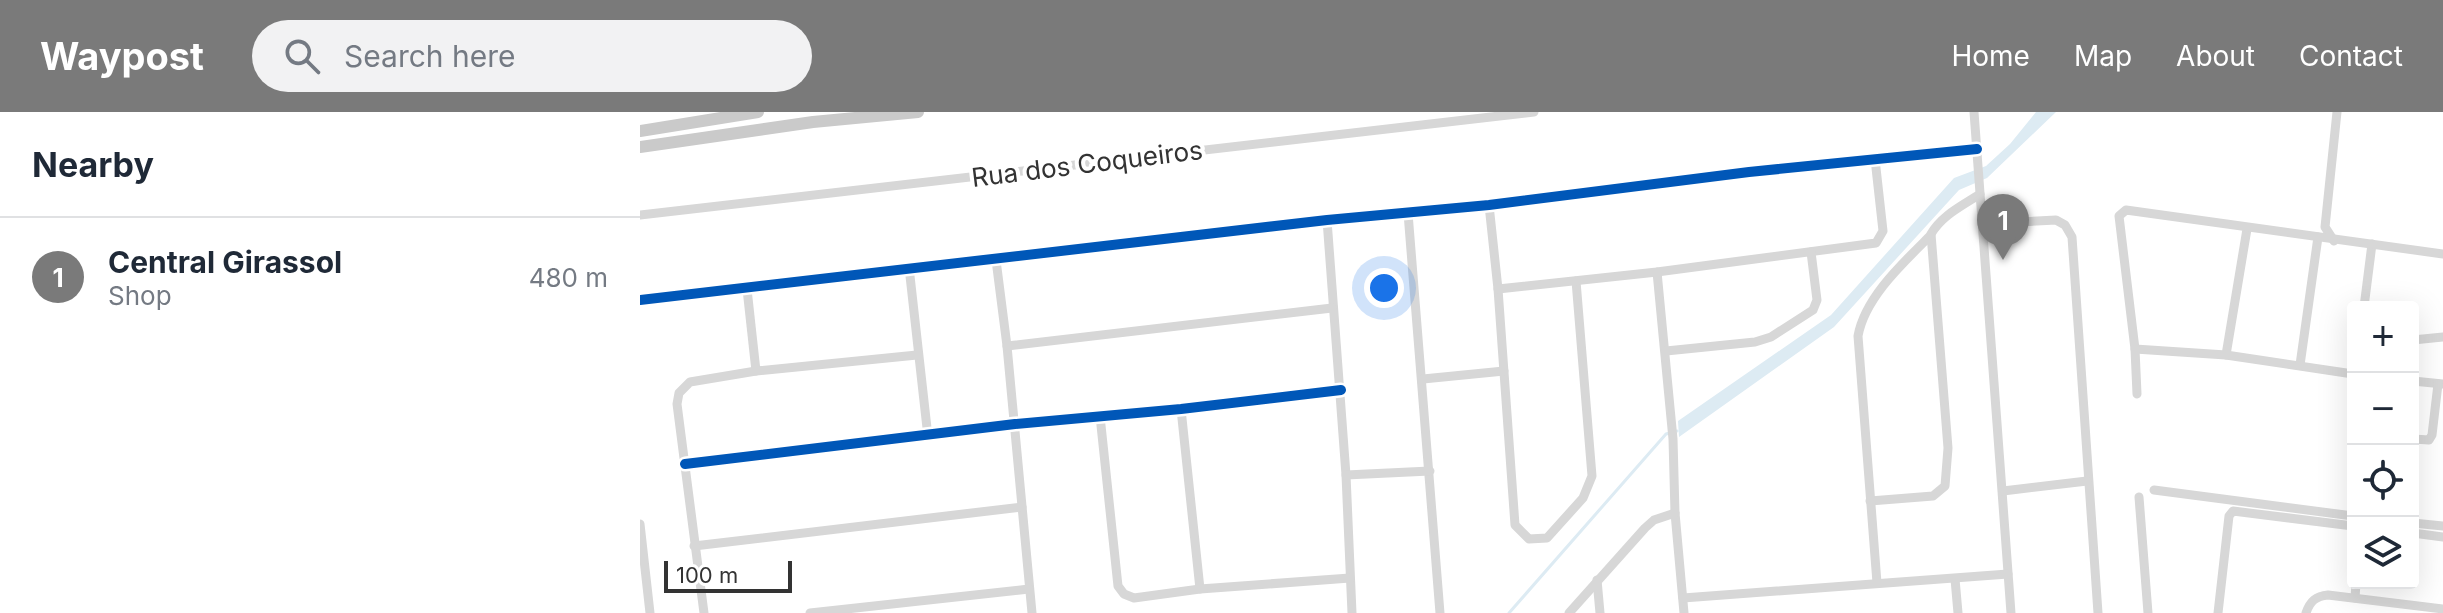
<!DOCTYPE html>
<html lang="en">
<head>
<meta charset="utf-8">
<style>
	body { margin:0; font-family:Inter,sans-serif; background:#f2f2f3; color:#1f2937 }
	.controls { position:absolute; right:24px; bottom:24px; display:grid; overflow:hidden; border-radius:8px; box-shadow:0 8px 32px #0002 }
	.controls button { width:72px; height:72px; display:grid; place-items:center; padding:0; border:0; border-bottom:2px solid #e0e1e3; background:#fff; color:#1f2937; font:40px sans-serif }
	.scale { position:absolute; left:24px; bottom:20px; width:128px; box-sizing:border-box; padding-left:8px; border:4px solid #333; border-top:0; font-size:22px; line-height:28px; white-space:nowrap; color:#333; -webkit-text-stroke:6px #fff; paint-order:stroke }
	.you { position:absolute; left:744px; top:176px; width:28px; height:28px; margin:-20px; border:6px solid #fff; border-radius:50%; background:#1a73e8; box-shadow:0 0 0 12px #1a73e833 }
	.badge { display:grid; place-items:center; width:52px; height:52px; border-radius:50%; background:#7a7a7a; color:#fff; font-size:26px; font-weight:700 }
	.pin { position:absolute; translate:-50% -66px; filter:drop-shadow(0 2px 4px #0008) }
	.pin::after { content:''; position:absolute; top:42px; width:28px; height:24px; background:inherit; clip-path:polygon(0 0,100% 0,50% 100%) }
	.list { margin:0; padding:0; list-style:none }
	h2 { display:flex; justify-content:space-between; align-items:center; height:104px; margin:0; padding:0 32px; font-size:34px }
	h2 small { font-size:26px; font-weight:400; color:#747a83 }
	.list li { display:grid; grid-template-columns:52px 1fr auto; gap:24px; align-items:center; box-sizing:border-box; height:120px; padding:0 32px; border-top:2px solid #e0e1e3 }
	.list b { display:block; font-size:30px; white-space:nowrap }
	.list p { margin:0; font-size:26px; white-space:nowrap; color:#747a83 }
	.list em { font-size:26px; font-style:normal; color:#747a83 }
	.icon { flex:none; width:44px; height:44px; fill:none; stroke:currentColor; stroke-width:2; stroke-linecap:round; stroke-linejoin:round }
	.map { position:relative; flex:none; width:1803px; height:501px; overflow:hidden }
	header { display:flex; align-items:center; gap:48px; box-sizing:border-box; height:112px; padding:0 40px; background:#7a7a7a; color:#fff }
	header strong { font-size:38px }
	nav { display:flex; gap:44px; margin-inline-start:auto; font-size:28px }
	.search { width:560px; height:72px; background:#f2f2f3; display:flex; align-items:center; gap:20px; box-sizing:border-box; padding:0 28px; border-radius:44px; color:#747a83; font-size:30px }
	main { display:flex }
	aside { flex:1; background:#fff }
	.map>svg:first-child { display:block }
	.water { fill:#ddebf3 }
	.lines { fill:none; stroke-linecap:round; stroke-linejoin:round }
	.stream { stroke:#ddebf3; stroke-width:3 }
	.minor { stroke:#d7d7d7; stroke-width:9 }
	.major { stroke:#cacaca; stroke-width:12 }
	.cycleway-casing { stroke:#fff; stroke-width:15 }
	.cycleway { stroke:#0057b8; stroke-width:10 }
	.labels { text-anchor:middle; stroke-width:8; stroke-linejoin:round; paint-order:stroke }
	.street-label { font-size:26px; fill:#333; stroke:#fff }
</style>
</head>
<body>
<header>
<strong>Waypost</strong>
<div class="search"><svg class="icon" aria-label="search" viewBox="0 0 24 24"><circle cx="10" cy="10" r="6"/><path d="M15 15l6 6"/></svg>Search here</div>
<nav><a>Home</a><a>Map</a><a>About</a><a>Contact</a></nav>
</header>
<main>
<aside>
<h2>Nearby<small></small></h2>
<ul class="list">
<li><span class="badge">1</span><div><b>Central Girassol</b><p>Shop</p></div><em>480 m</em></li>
</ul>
</aside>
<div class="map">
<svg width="1803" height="501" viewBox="0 0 1803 501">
	<rect width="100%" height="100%" fill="#fff"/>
	<polygon class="water" points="1396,0 1416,0 1347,66 1319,78 1194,215 1039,325 1038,309 1191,203 1314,66 1346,54 1370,32"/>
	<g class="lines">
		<polyline class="stream" points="869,501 1026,322 1037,319"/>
		<g class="minor">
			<polyline points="1334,0 1371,501"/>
			<polyline points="849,93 858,177 875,413 889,427 907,426 943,386 952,364 936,169"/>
			<polyline points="768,101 800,501"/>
			<polyline points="0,103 894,0"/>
			<polyline points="687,108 706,363 712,501"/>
			<polyline points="1343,112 1416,108 1425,113 1432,125 1458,501"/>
			<polyline points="1694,129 1685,115 1697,0"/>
			<polyline points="356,148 367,234 392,501"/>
			<polyline points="269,155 288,325"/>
			<polyline points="1017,160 1033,327 1035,401 1044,501"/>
			<polyline points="107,177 116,259"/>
			<polyline points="858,177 1017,160 1236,131 1243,119 1235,47"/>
			<polyline points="0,188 687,108 849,93 1109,60 1337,37"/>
			<polyline points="1724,195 1732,132"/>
			<polyline points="1773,228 1803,225"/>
			<polyline points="367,234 692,196"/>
			<polyline points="1495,237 1586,243 1713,262"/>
			<polyline points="1026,239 1115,230 1131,225 1173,198 1177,188 1171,140"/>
			<polyline points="1586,243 1607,117"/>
			<polyline points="1660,253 1678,125"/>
			<polyline points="783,267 864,259"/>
			<polyline points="1773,269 1803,272"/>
			<polyline points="1497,282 1495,237 1479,104 1486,98 1803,142"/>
			<polyline points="541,297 560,477"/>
			<polyline points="460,304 478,474 484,482 494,486 560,477 710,466"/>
			<polyline points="1773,327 1789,328 1792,323 1798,272"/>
			<polyline points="45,352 375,312 541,297 701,278"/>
			<polyline points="706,363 790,359"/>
			<polyline points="1514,378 1713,404"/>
			<polyline points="1363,379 1447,369"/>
			<polyline points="1499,385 1508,501"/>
			<path d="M1230,389L1293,384L1305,374L1308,336L1291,122C1302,103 1322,94 1340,82"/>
			<polyline points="1773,411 1803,414"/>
			<polyline points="0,412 10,501"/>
			<polyline points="1773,421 1803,425"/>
			<polyline points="54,434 382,395"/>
			<polyline points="1315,467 1318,501"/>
			<polyline points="957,468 960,501"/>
			<path d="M1237,471L1218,224C1225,185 1264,150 1291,123"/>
			<polyline points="1043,486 1368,462"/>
			<polyline points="1715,486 1716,471"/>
			<polyline points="64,501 37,292 39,281 50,270 116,259 277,243"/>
			<polyline points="170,501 389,477"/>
			<polyline points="929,501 1005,416 1014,408 1035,401"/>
			<polyline points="1578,501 1589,404 1593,399 1713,414"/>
			<path d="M1666,501C1670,489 1676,484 1688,483L1803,497"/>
		</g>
		<g class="major">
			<polyline points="0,19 118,0"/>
			<polyline points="0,35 173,10 278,0"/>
		</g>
		<defs>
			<g id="cycleway">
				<polyline points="0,188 687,108 849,93 1109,60 1337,37"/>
				<polyline points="45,352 375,312 541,297 701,278"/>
			</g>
		</defs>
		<use href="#cycleway" class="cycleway-casing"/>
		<use href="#cycleway" class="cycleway"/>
	</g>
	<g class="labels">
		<g class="street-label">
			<text transform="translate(447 52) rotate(-7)" y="9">Rua dos Coqueiros</text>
		</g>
	</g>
</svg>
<div class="controls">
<button>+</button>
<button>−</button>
<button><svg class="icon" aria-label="locate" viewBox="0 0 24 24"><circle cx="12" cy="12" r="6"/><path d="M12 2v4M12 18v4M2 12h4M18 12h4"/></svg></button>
<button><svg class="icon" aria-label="layers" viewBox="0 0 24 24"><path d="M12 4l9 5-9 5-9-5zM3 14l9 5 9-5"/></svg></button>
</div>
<div class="scale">100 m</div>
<div class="you"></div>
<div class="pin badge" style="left:1363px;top:148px">1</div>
</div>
</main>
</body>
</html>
